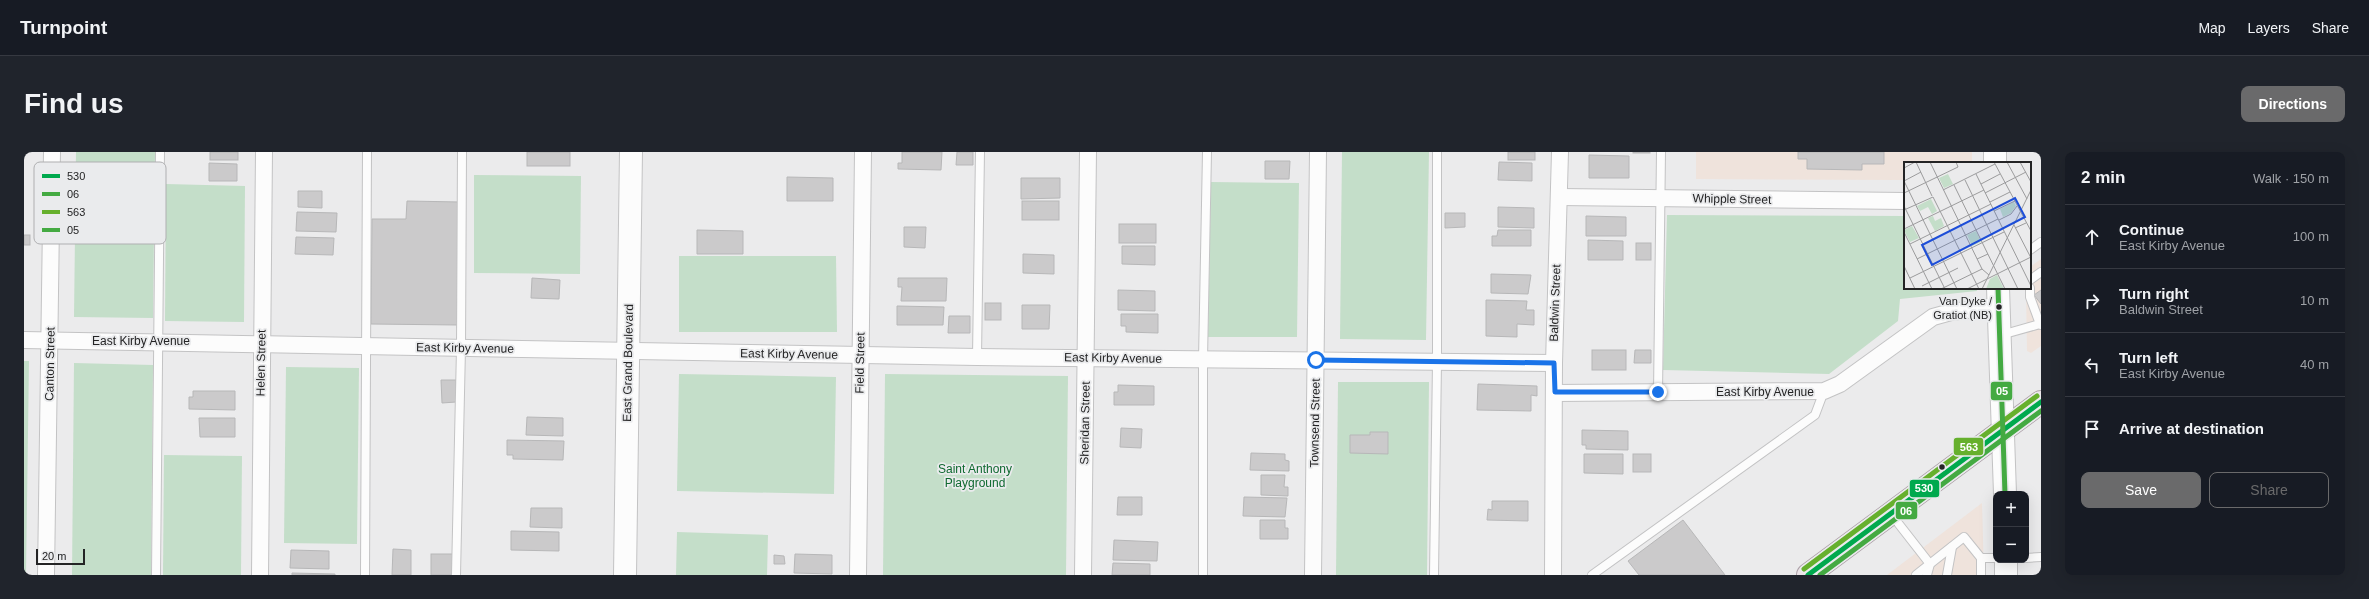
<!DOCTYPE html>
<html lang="en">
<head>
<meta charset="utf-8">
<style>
	body { margin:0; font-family:Arial,sans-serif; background:#20242c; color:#f1f3f6 }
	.controls { position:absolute; right:12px; bottom:12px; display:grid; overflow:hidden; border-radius:8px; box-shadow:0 4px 16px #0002 }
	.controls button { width:36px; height:36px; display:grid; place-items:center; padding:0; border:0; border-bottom:1px solid #363941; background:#171b24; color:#f1f3f6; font:20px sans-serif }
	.scale { position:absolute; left:12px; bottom:10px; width:49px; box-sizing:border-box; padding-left:4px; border:2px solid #242425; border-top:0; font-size:11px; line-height:14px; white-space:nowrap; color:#242425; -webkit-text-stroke:3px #eaebed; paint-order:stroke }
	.stop { position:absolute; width:12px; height:12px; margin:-9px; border:3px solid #1a73e8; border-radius:50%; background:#fff }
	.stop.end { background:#1a73e8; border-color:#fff; box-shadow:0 1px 4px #0008 }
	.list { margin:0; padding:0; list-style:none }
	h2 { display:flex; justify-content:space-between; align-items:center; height:52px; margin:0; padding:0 16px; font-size:17px }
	h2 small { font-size:13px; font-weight:400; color:#9ea1a6 }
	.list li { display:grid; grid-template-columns:26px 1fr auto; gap:12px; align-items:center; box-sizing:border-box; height:64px; padding:0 16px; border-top:1px solid #363941 }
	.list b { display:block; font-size:15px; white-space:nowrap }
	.list p { margin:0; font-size:13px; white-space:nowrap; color:#9ea1a6 }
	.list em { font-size:13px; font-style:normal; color:#9ea1a6 }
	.actions { display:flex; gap:8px; padding:12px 16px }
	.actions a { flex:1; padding:9px 0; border:1px solid #6a6a6b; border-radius:8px; text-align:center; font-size:14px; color:#6a6a6b }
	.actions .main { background:#6a6a6b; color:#fff }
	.icon { flex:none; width:22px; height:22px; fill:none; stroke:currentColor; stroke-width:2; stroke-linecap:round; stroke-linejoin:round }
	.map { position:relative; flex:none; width:2017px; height:423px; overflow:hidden; border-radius:8px }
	header { display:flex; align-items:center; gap:24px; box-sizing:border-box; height:56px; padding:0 20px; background:#171b24; border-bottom:1px solid #363941 }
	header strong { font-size:19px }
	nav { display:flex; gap:22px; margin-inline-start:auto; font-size:14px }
	.intro { display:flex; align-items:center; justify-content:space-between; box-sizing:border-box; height:96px; padding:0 24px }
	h1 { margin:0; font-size:28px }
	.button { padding:10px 18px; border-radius:8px; background:#6a6a6b; color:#fff; font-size:14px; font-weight:700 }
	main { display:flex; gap:24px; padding:0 24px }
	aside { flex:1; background:#171b24; border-radius:8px; box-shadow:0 4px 16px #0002 }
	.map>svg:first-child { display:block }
	.commercial { fill:#efe3dc }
	.green { fill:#c4dec9 }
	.building { fill:#cbcacb; stroke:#b7b7b8 }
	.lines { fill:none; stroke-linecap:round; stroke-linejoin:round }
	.service-casing { stroke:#c3c3c4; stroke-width:10 }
	.minor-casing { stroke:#c3c3c4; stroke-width:18 }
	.secondary-casing { stroke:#c3c3c4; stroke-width:24 }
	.primary-casing { stroke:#aea2a9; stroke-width:24 }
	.service { stroke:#fcfcfc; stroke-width:8 }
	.minor { stroke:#fcfcfc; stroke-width:16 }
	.secondary { stroke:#fcfcfc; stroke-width:22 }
	.primary { stroke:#ebe4e8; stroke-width:22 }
	.bus-1-casing { stroke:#eaebed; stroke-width:8 }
	.bus-2-casing { stroke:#eaebed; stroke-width:8 }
	.bus-3-casing { stroke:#eaebed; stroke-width:8 }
	.bus-4-casing { stroke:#eaebed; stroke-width:8 }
	.bus-1 { stroke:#00a94e; stroke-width:5 }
	.bus-2 { stroke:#44aa42; stroke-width:5 }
	.bus-3 { stroke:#66b02d; stroke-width:5 }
	.bus-4 { stroke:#44aa42; stroke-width:5 }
	.route { stroke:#1a73e8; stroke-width:5 }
	.bus-dot { fill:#242425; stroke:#eaebed; stroke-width:1.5 }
	.labels { text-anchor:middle; stroke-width:3.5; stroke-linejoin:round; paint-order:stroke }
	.bus-label { font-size:11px; fill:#242425; stroke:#eaebed; text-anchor:end }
	.street-label { font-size:12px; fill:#242425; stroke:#eaebed }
	.park-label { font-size:12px; fill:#0f6930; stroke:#eaebed }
	.inset-road { fill:none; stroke:#9b9b9c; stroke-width:1 }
	.view { fill:#1d4ed8; fill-opacity:0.15; stroke:#1d4ed8; stroke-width:2 }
	.inset-edge { fill:none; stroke:#242425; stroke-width:2 }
	.key { fill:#eaebed; stroke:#afafb1; stroke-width:1 }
	.key-label { font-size:11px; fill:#242425 }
	.line-badge { stroke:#eaebed; stroke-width:1.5 }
	.badge-label { font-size:11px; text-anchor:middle; font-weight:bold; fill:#fff }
</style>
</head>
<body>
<header>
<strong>Turnpoint</strong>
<nav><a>Map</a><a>Layers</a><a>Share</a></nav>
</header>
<div class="intro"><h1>Find us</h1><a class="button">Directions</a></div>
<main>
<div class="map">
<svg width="2017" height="423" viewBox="0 0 2017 423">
	<rect width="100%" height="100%" fill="#ebebec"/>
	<g class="commercial">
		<polygon points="1672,0 1948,0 1948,11 1881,11 1881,28 1672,27"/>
		<polygon points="2017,107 2017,194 2007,201 2003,199 2002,136 2006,136 2006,115"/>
		<polygon points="1958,351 1960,423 1863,423"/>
	</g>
	<g class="green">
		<polygon points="52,0 131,0 129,166 50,165"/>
		<polygon points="1318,0 1405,0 1402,188 1316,187"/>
		<polygon points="450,23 557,24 556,122 450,121"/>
		<polygon points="1187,30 1275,31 1273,185 1184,185"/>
		<polygon points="142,32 221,34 220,170 141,169"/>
		<polygon points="1643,63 1881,64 1881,136 1952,136 1953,139 1876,147 1874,169 1805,222 1639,218"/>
		<polygon points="655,104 812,104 813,180 655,180"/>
		<polygon points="0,209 5,209 2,423 0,423"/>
		<polygon points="50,211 129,213 127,423 48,423"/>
		<polygon points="262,215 335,216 333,392 260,391"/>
		<polygon points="655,222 812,225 810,342 653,339"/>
		<polygon points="861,222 1044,224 1042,423 859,423"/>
		<polygon points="1314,230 1405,230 1403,423 1312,423"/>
		<polygon points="140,303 218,304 217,423 139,423"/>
		<polygon points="653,380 744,383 743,423 652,423"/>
	</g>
	<g class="building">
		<rect x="186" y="0" width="28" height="8"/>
		<rect x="503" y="0" width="43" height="14"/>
		<polygon points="878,0 918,0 917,18 874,17 874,11 878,11"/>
		<polygon points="933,0 949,0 949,13 932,13"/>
		<rect x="1484" y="0" width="27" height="8"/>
		<rect x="1609" y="0" width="17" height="1"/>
		<polygon points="1774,0 1860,0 1860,12 1838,12 1838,18 1783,17 1783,7 1774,7"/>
		<polygon points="1565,3 1605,4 1605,26 1565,26"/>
		<polygon points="1241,9 1266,9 1265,27 1241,27"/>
		<polygon points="1475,10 1508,11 1508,29 1474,28"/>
		<polygon points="185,11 213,12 213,29 185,29"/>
		<polygon points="763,25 809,26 809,49 763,49"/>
		<polygon points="997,26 1036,26 1036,46 997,47"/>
		<polygon points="274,39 298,39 298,56 274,55"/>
		<polygon points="383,49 436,50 434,173 347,172 348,67 382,67"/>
		<rect x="998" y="49" width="37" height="19"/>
		<polygon points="1474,55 1510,56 1510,76 1474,75"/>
		<polygon points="273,60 313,61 312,80 272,79"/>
		<polygon points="1421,61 1441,61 1441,75 1421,76"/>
		<polygon points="1562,64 1602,65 1602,84 1562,84"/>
		<rect x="1095" y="72" width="37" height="19"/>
		<polygon points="880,75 902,75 901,96 880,95"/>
		<polygon points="673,78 719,79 719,102 673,102"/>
		<polygon points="1474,78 1507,78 1507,94 1468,94 1468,84 1473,84"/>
		<rect x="0" y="83" width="6" height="10"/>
		<polygon points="272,85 310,86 309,103 271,102"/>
		<polygon points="1564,88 1599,89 1599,108 1564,108"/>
		<rect x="1612" y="91" width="15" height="17"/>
		<polygon points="1098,94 1131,94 1131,113 1098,112"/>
		<polygon points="999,102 1030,103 1030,122 999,121"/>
		<polygon points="1467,122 1507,123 1504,142 1467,141"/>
		<polygon points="508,126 536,128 535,147 507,146"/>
		<polygon points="874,126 923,126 922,149 877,149 878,135 874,135"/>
		<polygon points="1094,138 1131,139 1131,159 1094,158"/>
		<polygon points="2017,138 2017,152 2010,143"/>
		<polygon points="1462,148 1503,149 1502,158 1510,158 1510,173 1493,172 1493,185 1462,184"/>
		<rect x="961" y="151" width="16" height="17"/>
		<polygon points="998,153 1026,153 1025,177 998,177"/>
		<polygon points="873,154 920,155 919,173 873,173"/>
		<polygon points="1097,162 1134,162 1134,181 1102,180 1102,174 1097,174"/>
		<polygon points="925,164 946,164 946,181 924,181"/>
		<rect x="1568" y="198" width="34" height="20"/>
		<polygon points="1611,198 1627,198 1627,211 1610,211"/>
		<polygon points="417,228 432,228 432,250 418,251"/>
		<polygon points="1454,232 1513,234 1513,244 1507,243 1507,259 1453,258"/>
		<polygon points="1094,233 1130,234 1130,253 1090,253 1090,240 1094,240"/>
		<polygon points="169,239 211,239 211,258 165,257 165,245 169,245"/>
		<polygon points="503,265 539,266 539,284 502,283"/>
		<polygon points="175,266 211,266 211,285 176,285"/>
		<polygon points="1097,276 1118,277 1117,296 1096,295"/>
		<polygon points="1558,278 1604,279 1604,298 1562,297 1562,293 1558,293"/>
		<polygon points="1346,280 1364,280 1364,302 1326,301 1326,283 1346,283"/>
		<polygon points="483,288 540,289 539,308 489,307 489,303 483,303"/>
		<polygon points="1227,301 1261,302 1261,308 1265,309 1265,319 1226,318"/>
		<polygon points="1560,302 1599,302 1599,322 1560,321"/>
		<rect x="1609" y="302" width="18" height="18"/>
		<polygon points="1237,323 1261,323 1260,335 1264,335 1264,344 1237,343"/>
		<polygon points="1094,345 1118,345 1118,363 1093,363"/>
		<polygon points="1220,345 1263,346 1261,365 1219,364"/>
		<polygon points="1468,349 1504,349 1504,369 1463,368 1464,357 1468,358"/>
		<polygon points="507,356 538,356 538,376 506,375"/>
		<polygon points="1236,368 1261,368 1261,376 1264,376 1264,387 1236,387"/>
		<polygon points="1659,368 1701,423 1615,423 1604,409"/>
		<polygon points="487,379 535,380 535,399 487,398"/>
		<polygon points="1090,388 1134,390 1133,409 1089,408"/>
		<polygon points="369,397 387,398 387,423 368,423"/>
		<polygon points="267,398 305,399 305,417 266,416"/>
		<rect x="407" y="402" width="22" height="21"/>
		<polygon points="771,402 808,403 808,422 770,421"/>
		<polygon points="750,403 760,404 761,412 750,412"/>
		<polygon points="1089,411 1126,412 1126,423 1088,423"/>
		<polygon points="268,421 311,422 311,423 268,423"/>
	</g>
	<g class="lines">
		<defs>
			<g id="service">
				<polyline points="2006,98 2017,90"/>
				<polyline points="2006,128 2017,120"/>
				<polyline points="2006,136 2006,145 2016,172"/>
				<polyline points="1977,183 2016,172 2017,173"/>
				<polyline points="953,205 956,0"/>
				<polyline points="1634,241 1637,0"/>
				<polyline points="1867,362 1906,412 1903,423"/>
				<polyline points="1957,406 1972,406"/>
				<polyline points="2002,406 2017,405"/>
				<polyline points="132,423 136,0"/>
				<polyline points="341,423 343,0"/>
				<polyline points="432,423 437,196 438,0"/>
				<polyline points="1179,423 1179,208 1183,0"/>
				<polyline points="1410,423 1413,210 1413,0"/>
				<polyline points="1568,423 1791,263 1800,239"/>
				<polyline points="1892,423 1940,385 1957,406 1957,423"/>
				<polyline points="1923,423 1928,395"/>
			</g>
			<g id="minor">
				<polyline points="1535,45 1881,49"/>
				<polyline points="0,188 953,205 1530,211"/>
				<polyline points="1531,241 1800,239 1816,232 1909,165 1927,160 1974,154"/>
				<polyline points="22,423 28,0"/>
				<polyline points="236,423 240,0"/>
				<polyline points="834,423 839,0"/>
				<polyline points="1059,423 1064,0"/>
				<polyline points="1289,423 1294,0"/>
				<polyline points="1529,423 1530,211 1536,0"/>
			</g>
			<g id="secondary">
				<polyline points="1971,0 1971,11"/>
				<polyline points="1974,136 1981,342"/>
				<polyline points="1982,408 1982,423"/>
				<polyline points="601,423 607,0"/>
			</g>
			<polyline id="primary" points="1784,423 2017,250"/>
		</defs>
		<use href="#service" class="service-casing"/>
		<use href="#minor" class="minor-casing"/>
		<use href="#secondary" class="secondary-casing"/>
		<use href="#primary" class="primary-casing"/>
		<use href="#service" class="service"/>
		<use href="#minor" class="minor"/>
		<use href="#secondary" class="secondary"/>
		<use href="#primary" class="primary"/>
		<defs>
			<polyline id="bus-1" points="1784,423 2017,250"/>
			<polyline id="bus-2" points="1796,423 2017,259"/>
			<polyline id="bus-3" points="1780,417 2013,244"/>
			<polyline id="bus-4" points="1974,136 1981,342"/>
		</defs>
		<use href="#bus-1" class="bus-1-casing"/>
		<use href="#bus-2" class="bus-2-casing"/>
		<use href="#bus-3" class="bus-3-casing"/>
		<use href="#bus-4" class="bus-4-casing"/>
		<use href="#bus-1" class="bus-1"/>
		<use href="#bus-2" class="bus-2"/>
		<use href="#bus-3" class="bus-3"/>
		<use href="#bus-4" class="bus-4"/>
	</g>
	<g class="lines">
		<polyline class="route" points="1292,208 1530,211 1531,240 1634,240"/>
	</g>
	<g class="bus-dot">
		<circle cx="1975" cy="155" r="3.5"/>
		<circle cx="1918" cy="315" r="3.5"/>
	</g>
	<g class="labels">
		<g class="bus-label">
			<text x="1968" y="153">Van Dyke /<tspan x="1968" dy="14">Gratiot (NB)</tspan></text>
		</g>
		<g class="street-label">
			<text transform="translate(1708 47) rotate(1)" y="4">Whipple Street</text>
			<text transform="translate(1531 151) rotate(-88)" y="4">Baldwin Street</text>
			<text x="117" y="193">East Kirby Avenue</text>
			<text transform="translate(441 196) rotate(1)" y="4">East Kirby Avenue</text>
			<text transform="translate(765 202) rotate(1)" y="4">East Kirby Avenue</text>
			<text transform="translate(1089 206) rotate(1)" y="4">East Kirby Avenue</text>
			<text transform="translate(237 211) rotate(-89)" y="4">Helen Street</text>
			<text transform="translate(604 211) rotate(-89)" y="4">East Grand Boulevard</text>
			<text transform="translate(836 211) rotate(-89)" y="4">Field Street</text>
			<text transform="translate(26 212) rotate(-89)" y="4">Canton Street</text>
			<text x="1741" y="244">East Kirby Avenue</text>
			<text transform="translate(1061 271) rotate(-89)" y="4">Sheridan Street</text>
			<text transform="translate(1291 271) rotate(-89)" y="4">Townsend Street</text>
		</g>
		<g class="park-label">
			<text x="951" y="321">Saint Anthony<tspan x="951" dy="14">Playground</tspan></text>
		</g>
	</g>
	<g transform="translate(1880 10)">
		<rect width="127" height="127" fill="#ebebec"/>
		<path d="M44,12L49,22L40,26L35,16ZM27,37L33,49L28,52L24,45L16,49L13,44ZM110,40L112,44L107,51L99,55L96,47ZM29,54L31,59L37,56L40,64L31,69L24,56ZM8,64L15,76L6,80L0,68ZM72,69L77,80L68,84L63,73ZM93,113L100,127H82L86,117Z" fill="#c4dec9"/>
		<path class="inset-road" d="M12,0L28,34M26,0L78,107L85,113M90,0L127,69M103,0L123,37M116,0L127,20M0,6L11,0M72,12L127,124M61,18L114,127M0,19L53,127M0,19L17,10M77,22L96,12M50,23L101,127M39,28L91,2M0,31L54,5L52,0M81,31L122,10M86,40L106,30M0,44L41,127M0,48L29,35L75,127M90,49L111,39M95,58L107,52L113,44M110,63L127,96M111,66L122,61M0,67L80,28M0,70L28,127M6,82L87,42M13,97L94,57M73,97L84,92M0,104L11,127M6,116L100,70M18,124L54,106M37,127L78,107M63,127L127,95M78,127L127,28"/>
		<path class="view" d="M111,36L121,55L28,103L18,83Z"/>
		<rect width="127" height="127" class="inset-edge"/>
	</g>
	<rect x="10" y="10" width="132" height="82" rx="6" class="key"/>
	<rect x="18" y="22" width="18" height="4" fill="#00a94e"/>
	<rect x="18" y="40" width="18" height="4" fill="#44aa42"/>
	<rect x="18" y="58" width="18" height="4" fill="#66b02d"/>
	<rect x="18" y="76" width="18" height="4" fill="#44aa42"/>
	<g class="key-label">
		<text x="43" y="28">530</text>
		<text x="43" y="46">06</text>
		<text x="43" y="64">563</text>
		<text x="43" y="82">05</text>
	</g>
	<g class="line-badge">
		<rect x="1966" y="229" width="23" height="20" rx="4" fill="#44aa42"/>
		<rect x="1929" y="285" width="31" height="19" rx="4" fill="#66b02d"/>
		<rect x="1885" y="327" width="31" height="19" rx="4" fill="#00a94e"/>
		<rect x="1871" y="349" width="23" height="19" rx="4" fill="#44aa42"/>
	</g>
	<g class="badge-label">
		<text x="1978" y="243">05</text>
		<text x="1945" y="299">563</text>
		<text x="1900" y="340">530</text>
		<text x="1882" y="363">06</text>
	</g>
</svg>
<div class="controls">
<button>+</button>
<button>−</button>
</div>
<div class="scale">20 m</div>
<div class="stop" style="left:1292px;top:208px"></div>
<div class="stop end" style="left:1634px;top:240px"></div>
</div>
<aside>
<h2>2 min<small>Walk · 150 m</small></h2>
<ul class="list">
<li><svg class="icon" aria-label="ahead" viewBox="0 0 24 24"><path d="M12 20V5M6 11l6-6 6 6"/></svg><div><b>Continue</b><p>East Kirby Avenue</p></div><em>100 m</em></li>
<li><svg class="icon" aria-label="right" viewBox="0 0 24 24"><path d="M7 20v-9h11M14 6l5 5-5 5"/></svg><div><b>Turn right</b><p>Baldwin Street</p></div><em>10 m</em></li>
<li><svg class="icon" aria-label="left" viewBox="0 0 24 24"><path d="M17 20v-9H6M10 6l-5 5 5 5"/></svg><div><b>Turn left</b><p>East Kirby Avenue</p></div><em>40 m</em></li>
<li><svg class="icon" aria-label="arrive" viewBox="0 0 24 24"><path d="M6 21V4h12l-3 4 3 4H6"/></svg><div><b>Arrive at destination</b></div></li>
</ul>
<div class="actions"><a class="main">Save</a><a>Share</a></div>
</aside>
</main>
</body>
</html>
